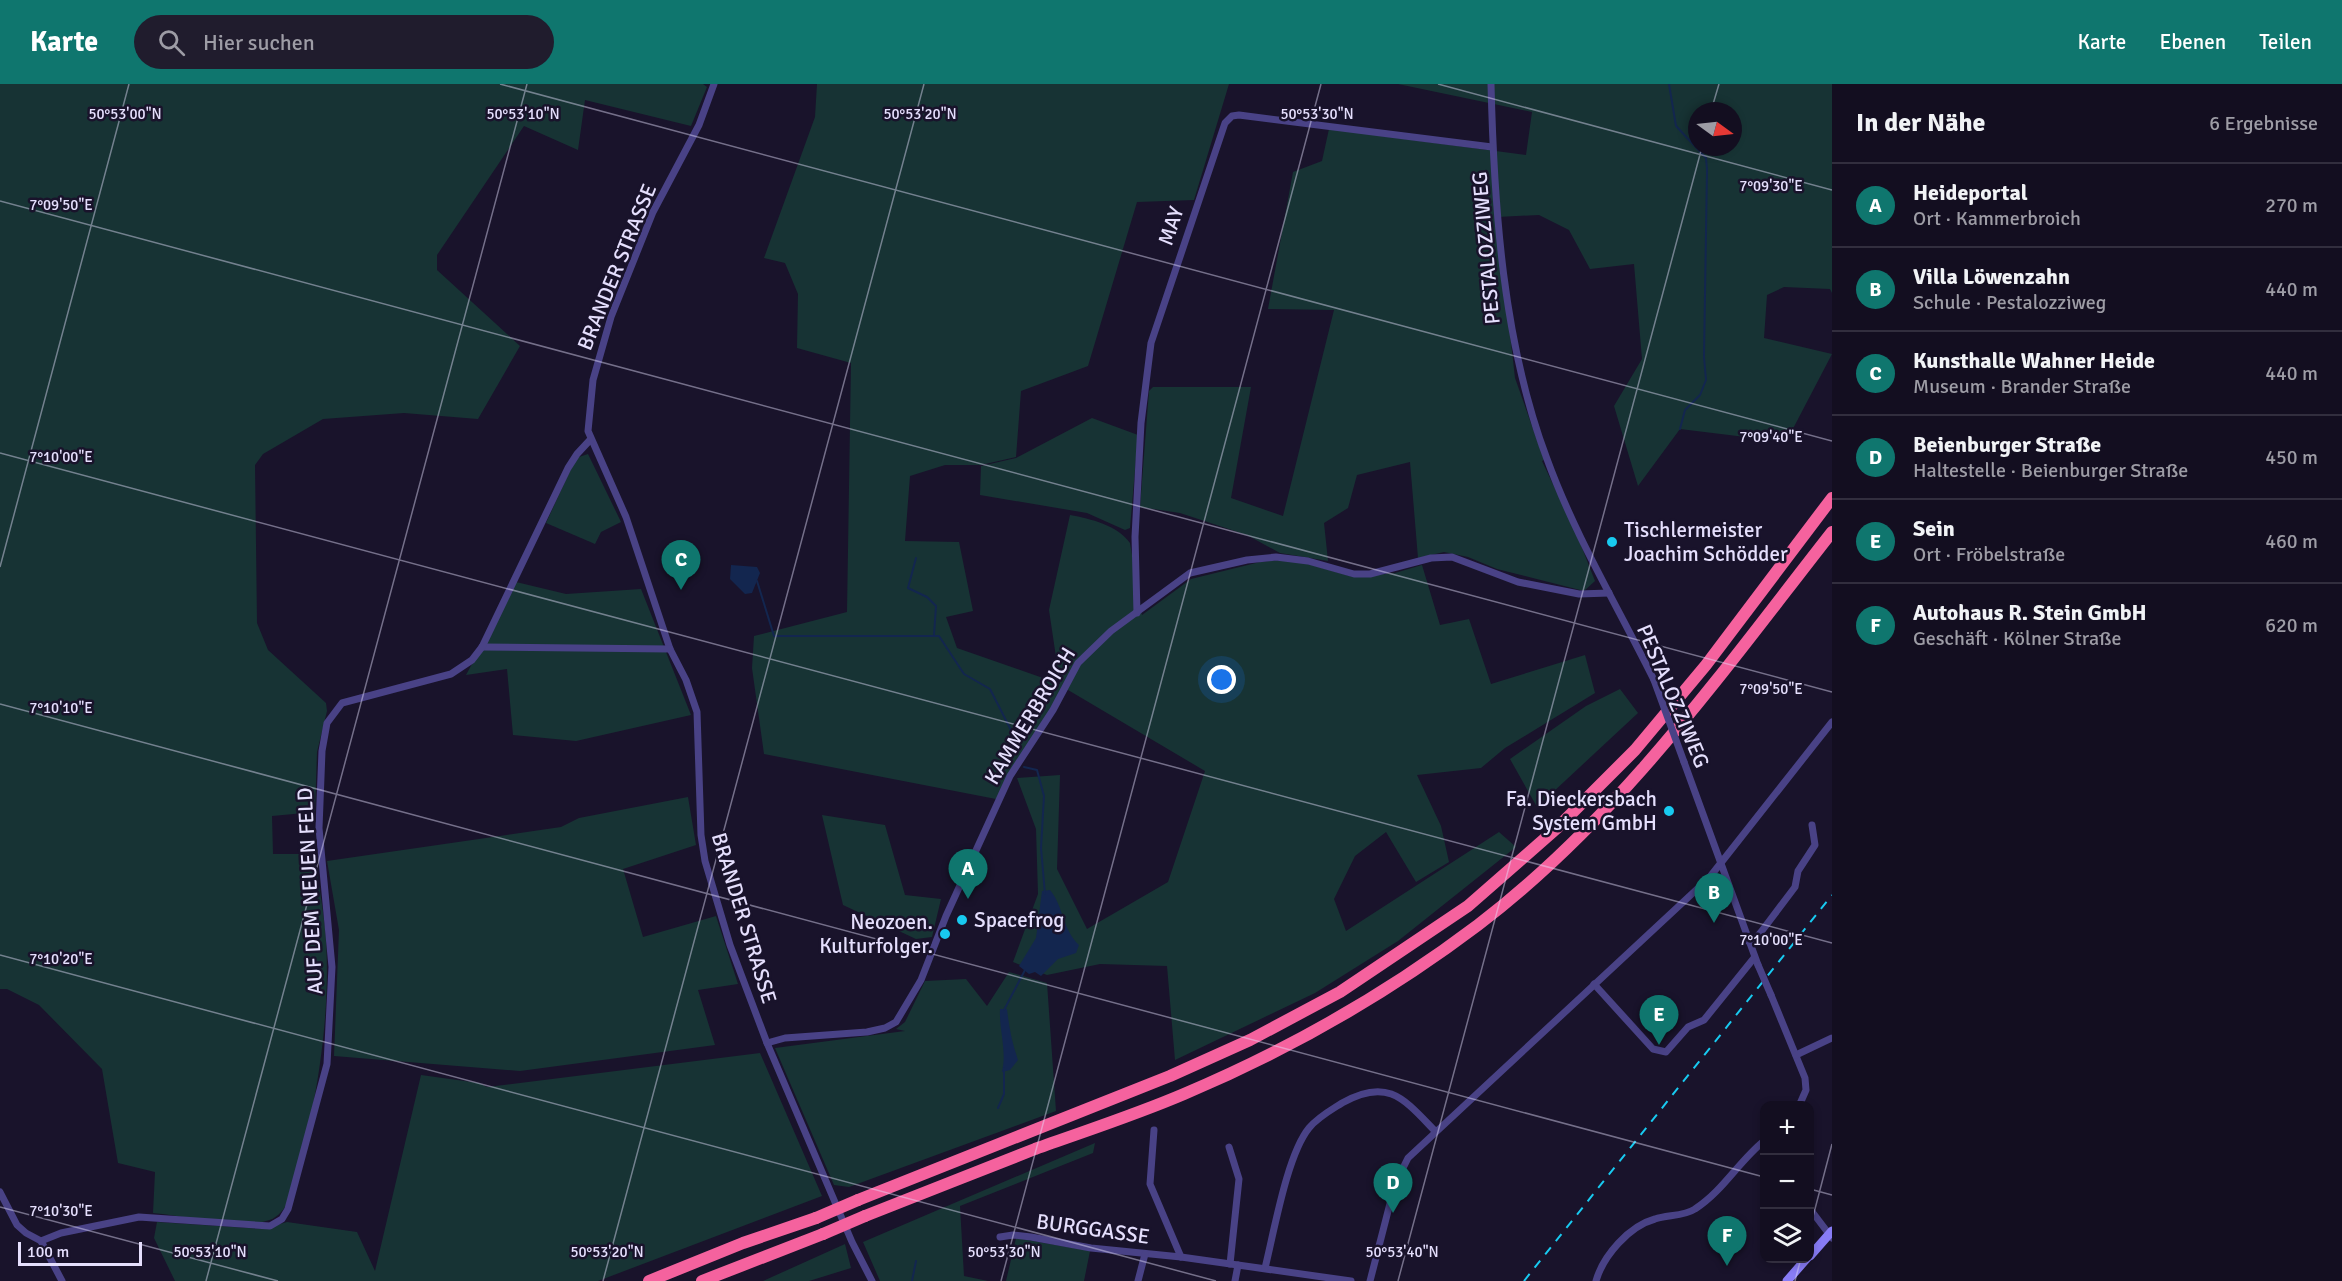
<!DOCTYPE html>
<html lang="de">
<head>
<meta charset="utf-8">
<style>
	body { margin:0; font-family:Signika,sans-serif; background:#201c2d; color:#f1f3f6 }
	.controls { position:absolute; right:18px; bottom:18px; display:grid; overflow:hidden; border-radius:12px; box-shadow:0 3px 9px #0003 }
	.controls button { width:54px; height:54px; display:grid; place-items:center; padding:0; border:0; border-bottom:2px solid #322e3e; background:#130e20; color:#f1f3f6; font:30px sans-serif }
	.compass { position:absolute; left:1688px; top:18px; width:54px; height:54px; border-radius:50%; background:#130e20; box-shadow:0 3px 9px #0003; rotate:105deg }
	.scale { position:absolute; left:18px; bottom:15px; width:124px; box-sizing:border-box; padding-left:6px; border:3px solid #e5dffd; border-top:0; font-size:16px; line-height:21px; white-space:nowrap; color:#e5dffd; -webkit-text-stroke:4px #19132b; paint-order:stroke }
	.you { position:absolute; left:1222px; top:596px; width:21px; height:21px; margin:-15px; border:4px solid #fff; border-radius:50%; background:#1a73e8; box-shadow:0 0 0 9px #1a73e833 }
	.badge { display:grid; place-items:center; width:39px; height:39px; border-radius:50%; background:#0f766e; color:#fff; font-size:20px; font-weight:700 }
	.pin { position:absolute; translate:-50% -50px; filter:drop-shadow(0 2px 3px #0008) }
	.pin::after { content:''; position:absolute; top:32px; width:21px; height:18px; background:inherit; clip-path:polygon(0 0,100% 0,50% 100%) }
	.list { margin:0; padding:0; list-style:none }
	h2 { display:flex; justify-content:space-between; align-items:center; height:78px; margin:0; padding:0 24px; font-size:26px }
	h2 small { font-size:20px; font-weight:400; color:#9d9ca5 }
	.list li { display:grid; grid-template-columns:39px 1fr auto; gap:18px; align-items:center; box-sizing:border-box; height:84px; padding:0 24px; border-top:2px solid #322e3e }
	.list b { display:block; font-size:22px; white-space:nowrap }
	.list p { margin:0; font-size:20px; white-space:nowrap; color:#9d9ca5 }
	.list em { font-size:20px; font-style:normal; color:#9d9ca5 }
	.icon { flex:none; width:33px; height:33px; fill:none; stroke:currentColor; stroke-width:2; stroke-linecap:round; stroke-linejoin:round }
	.map { position:relative; flex:none; width:1832px; height:1197px; overflow:hidden }
	header { display:flex; align-items:center; gap:36px; box-sizing:border-box; height:84px; padding:0 30px; background:#0f766e; color:#fff }
	header strong { font-size:28px }
	nav { display:flex; gap:33px; margin-inline-start:auto; font-size:21px }
	.search { width:420px; height:54px; background:#201c2d; display:flex; align-items:center; gap:15px; box-sizing:border-box; padding:0 21px; border-radius:33px; color:#9d9ca5; font-size:22px }
	main { display:flex }
	aside { flex:1; background:#130e20 }
	.map>svg:first-child { display:block }
	.green { fill:#173334; fill-rule:evenodd }
	.water { fill:#13264f }
	.lines { fill:none; stroke-linecap:round; stroke-linejoin:round }
	.stream { stroke:#13264f; stroke-width:2 }
	.street { stroke:#494286; stroke-width:7 }
	.secondary { stroke:#887cf6; stroke-width:9 }
	.highway { stroke:#f5629e; stroke-width:12 }
	.rail { stroke:#18caf0; stroke-width:2; stroke-dasharray:9 8; stroke-linecap:butt }
	.street-bridge { stroke:#494286; stroke-width:7 }
	.highway-bridge { stroke:#f5629e; stroke-width:12 }
	.ticks { fill:none; stroke:#e5dffd; stroke-width:1.5; stroke-opacity:0.45 }
	.poi-dot { fill:#18caf0; stroke:#19132b; stroke-width:2 }
	.labels { text-anchor:middle; stroke-width:5; stroke-linejoin:round; paint-order:stroke }
	.street-label { font-size:21px; fill:#e5dffd; stroke:#19132b }
	.poi-label { font-size:21px; fill:#e5dffd; stroke:#19132b; text-anchor:start }
	.ticks-label { font-size:15px; text-anchor:middle; fill:#e5dffd; stroke:#19132b; stroke-width:5; stroke-linejoin:round; paint-order:stroke }
</style>
</head>
<body>
<header>
<strong>Karte</strong>
<div class="search"><svg class="icon" aria-label="search" viewBox="0 0 24 24"><circle cx="10" cy="10" r="6"/><path d="M15 15l6 6"/></svg>Hier suchen</div>
<nav><a>Karte</a><a>Ebenen</a><a>Teilen</a></nav>
</header>
<main>
<div class="map">
<svg width="1832" height="1197" viewBox="0 0 1832 1197">
	<rect width="100%" height="100%" fill="#19132b"/>
	<g class="green">
		<path d="M0,0H703L707,3L691,42L585,16L578,66L524,42L437,171V186L520,262L478,335L404,329L323,335L263,370L255,381L257,539L268,566L326,619L327,627L317,668L315,728L272,732L273,770H314C318,794 322,819 325,843C333,930 315,1037 287,1120C282,1128 276,1135 266,1137C239,1144 184,1132 153,1129L155,1088L118,1079L102,985L39,921L7,905H0Z"/>
		<path d="M817,0H1229L1194,116L1137,118L1088,282L1021,307L1016,373L981,381H945L910,392L905,457L959,458L973,527L946,533L957,564L1060,600L1049,526L1070,431C1091,435 1117,441 1130,459L1142,531L1191,495L1260,478L1281,476L1308,480L1353,493L1395,489L1422,481L1440,541L1469,535L1491,600L1585,571L1595,609L1505,664L1481,684L1417,691L1441,742L1449,778L1416,798L1386,748L1355,772L1334,815L1346,847L1499,748L1516,763L1398,857L1315,909L1175,976L1167,882L1100,880L1047,891L1013,878L1038,810L1036,745L1017,694L1060,691L1057,785L1087,845L1168,798L1205,687L1063,603L996,715L764,670L752,584L754,552L847,528L851,279L797,264L798,210L785,179L764,174L815,33Z"/>
		<path d="M1398,0H1832V209L1830,205L1784,203L1767,211L1764,254L1832,270L1786,358L1680,345L1638,402L1614,322L1642,275L1634,180L1590,185L1569,146L1539,131L1497,133L1515,294L1544,376L1542,377L1577,451L1595,497L1584,507L1497,485L1468,473L1444,468L1418,474L1410,378L1357,391L1348,424L1324,439L1328,477L1280,469L1247,451L1180,429L1140,423L1149,307L1153,303H1251L1231,414L1283,432L1334,226L1268,225L1293,88L1322,77L1329,45L1526,71L1532,28ZM1697,27H1733V63H1697Z"/>
		<polygon points="1092,334 1138,351 1130,444 1125,446 1087,429 980,411 981,382 1016,374"/>
		<polygon points="588,370 621,438 601,448 595,460 546,439 576,374"/>
		<polygon points="516,498 566,510 641,505 691,631 576,657 513,651 507,585 466,591"/>
		<polygon points="1620,605 1638,629 1537,723 1510,675 1586,622"/>
		<polygon points="688,713 696,761 623,785 643,853 716,832 738,900 698,906 715,961 520,987 334,972 339,846 327,777 561,743 579,734"/>
		<polygon points="822,731 885,741 905,811 941,815 932,853 916,855 843,821"/>
		<polygon points="1009,888 1047,899 1056,1027 849,1103 834,1101 775,964 905,947 896,945 905,938 925,897 966,895 987,922"/>
		<polygon points="760,969 822,1112 598,1197 175,1197 154,1154 157,1138 263,1145 287,1138 357,1148 375,1187 421,991 479,999 487,1003"/>
		<polygon points="1095,1059 1093,1069 960,1122 964,1192 988,1197 880,1197 863,1158"/>
		<polygon points="1016,1154 1090,1167 1084,1197 1006,1197"/>
		<polygon points="845,1160 851,1184 809,1197 763,1197"/>
	</g>
	<g class="water">
		<polygon points="731,481 757,483 760,489 752,509 745,510 730,495"/>
		<path d="M1050,806C1064,823 1062,845 1079,861L1076,869L1058,875L1041,892L1035,888L1029,890L1019,882L1036,854L1042,807Z"/>
		<path d="M1000,925H1007C1009,943 1012,959 1018,976L1010,986L1002,988C1007,966 999,947 1000,925Z"/>
	</g>
	<g class="lines">
		<g class="stream">
			<polyline points="1669,0 1676,42 1706,74 1707,86 1704,273 1706,296 1700,311 1685,326 1680,345"/>
			<polyline points="916,474 908,504 927,513 936,522 934,551"/>
			<polyline points="757,497 774,552 939,552 964,590 990,605 1014,652"/>
			<polyline points="1024,683 1037,686 1044,712 1041,764 1045,810"/>
			<polyline points="1004,926 1025,886"/>
			<polyline points="998,1024 1004,1010 1004,984"/>
			<polyline points="912,1197 916,1177"/>
		</g>
		<g class="street">
			<polyline points="714,0 699,41 653,128 611,233 593,296 588,347 626,433 670,565 686,596 697,628 701,751 705,777 730,861 767,959 852,1158 872,1197"/>
			<path d="M1491,0C1494,123 1503,259 1547,375C1575,452 1618,523 1654,596"/>
			<polyline points="1137,529 1135,453 1141,339 1151,259 1225,39 1232,32 1239,31 1492,63"/>
			<polyline points="482,563 670,565"/>
			<polyline points="1684,678 1758,881"/>
			<polyline points="1748,857 1755,855 1761,848 1795,803 1798,787 1815,761 1812,741"/>
			<polyline points="1594,900 1653,965 1666,968 1688,943 1704,936 1754,874"/>
			<polyline points="1771,911 1805,994 1806,1006 1799,1022"/>
			<polyline points="767,959 785,954 867,948 885,944 896,938 921,896 946,832 1010,692 1053,626 1078,579 1111,547 1190,489 1247,476 1276,473 1308,477 1354,490 1370,490 1431,474 1452,473 1518,498 1579,510 1609,509"/>
			<polyline points="1796,971 1832,954"/>
			<polyline points="1154,1046 1150,1100 1181,1173"/>
			<polyline points="1229,1063 1239,1095 1230,1180"/>
			<polyline points="0,1108 17,1141 26,1149 41,1157 62,1197"/>
			<polyline points="1810,1125 1832,1154"/>
			<polyline points="1000,1153 1013,1151 1031,1153 1091,1164 1181,1173 1351,1197"/>
			<polyline points="41,1157 61,1149 139,1133 270,1142 282,1135 288,1125 327,980 332,883 319,744 322,667 327,639 342,619 451,590 472,576 482,563 568,384 577,370 590,356"/>
			<path d="M1265,1184C1274,1148 1287,1071 1309,1044C1318,1033 1331,1026 1342,1019C1388,993 1404,1015 1435,1047"/>
			<polyline points="1138,1197 1145,1170"/>
			<polyline points="1235,1197 1238,1181"/>
			<polyline points="1370,1197 1395,1100 1408,1074 1709,794 1832,638"/>
			<path d="M1596,1197C1603,1172 1629,1142 1655,1135C1667,1131 1685,1132 1695,1125C1723,1107 1739,1077 1764,1057"/>
		</g>
		<g class="secondary">
			<polyline points="1810,1172 1832,1147"/>
			<polyline points="1787,1197 1807,1174"/>
		</g>
		<g class="highway">
			<polyline points="858,1116 1170,992 1250,956 1340,908 1468,822 1557,744 1635,666 1706,581 1832,414"/>
			<path d="M865,1132C922,1110 978,1087 1035,1065C1085,1047 1135,1031 1184,1010C1288,966 1388,909 1478,841C1620,733 1723,587 1832,448"/>
			<polyline points="649,1197 743,1159 816,1134"/>
			<polyline points="702,1197 823,1150"/>
		</g>
		<polyline class="rail" points="1524,1197 1832,811"/>
		<g class="street-bridge">
			<polyline points="1654,596 1684,678"/>
			<polyline points="1758,881 1771,911"/>
		</g>
		<g class="highway-bridge">
			<polyline points="816,1134 858,1116"/>
			<polyline points="823,1150 865,1132"/>
		</g>
	</g>
	<path class="ticks" d="M500,0L1832,357M1438,0L1832,106M1711,27L1719,0M0,117L1832,608M0,369L1832,859M0,483L129,0M0,620L1764,1093M0,871L1216,1197M1810,1105L1832,1111M0,1123L278,1197M1810,1144L1832,1060M206,1197L527,0M603,1197L924,0M1001,1197L1321,0M1398,1197L1702,63M1795,1197L1801,1174"/>
	<g class="poi-dot">
		<circle cx="1612" cy="458" r="6"/>
		<circle cx="1669" cy="727" r="6"/>
		<circle cx="962" cy="836" r="6"/>
		<circle cx="945" cy="850" r="6"/>
	</g>
	<g class="labels">
		<g class="street-label">
			<text transform="translate(1171 142) rotate(-72)" y="7">MAY</text>
			<text transform="translate(1486 164) rotate(-95)" y="7">PESTALOZZIWEG</text>
			<text transform="translate(617 183) rotate(-68)" y="7">BRANDER STRASSE</text>
			<text transform="translate(1673 612) rotate(67)" y="7">PESTALOZZIWEG</text>
			<text transform="translate(1030 632) rotate(-59)" y="7">KAMMERBROICH</text>
			<text transform="translate(310 807) rotate(-93)" y="7">AUF DEM NEUEN FELD</text>
			<text transform="translate(744 834) rotate(73)" y="7">BRANDER STRASSE</text>
			<text transform="translate(1093 1145) rotate(8)" y="7">BURGGASSE</text>
		</g>
		<g class="poi-label">
			<text x="1624" y="453">Tischlermeister<tspan x="1624" dy="24">Joachim Schödder</tspan></text>
			<text x="1657" y="722" text-anchor="end">Fa. Dieckersbach<tspan x="1657" dy="24">System GmbH</tspan></text>
			<text x="974" y="843">Spacefrog</text>
			<text x="933" y="845" text-anchor="end">Neozoen.<tspan x="933" dy="24">Kulturfolger.</tspan></text>
		</g>
	</g>
	<g class="ticks-label">
		<text x="125" y="35">50°53'00"N</text>
		<text x="523" y="35">50°53'10"N</text>
		<text x="920" y="35">50°53'20"N</text>
		<text x="1317" y="35">50°53'30"N</text>
		<text x="1771" y="107">7°09'30"E</text>
		<text x="61" y="126">7°09'50"E</text>
		<text x="1771" y="358">7°09'40"E</text>
		<text x="61" y="378">7°10'00"E</text>
		<text x="1771" y="610">7°09'50"E</text>
		<text x="61" y="629">7°10'10"E</text>
		<text x="1771" y="861">7°10'00"E</text>
		<text x="61" y="880">7°10'20"E</text>
		<text x="61" y="1132">7°10'30"E</text>
		<text x="210" y="1173">50°53'10"N</text>
		<text x="607" y="1173">50°53'20"N</text>
		<text x="1004" y="1173">50°53'30"N</text>
		<text x="1402" y="1173">50°53'40"N</text>
	</g>
</svg>
<div class="controls">
<button>+</button>
<button>−</button>
<button><svg class="icon" aria-label="layers" viewBox="0 0 24 24"><path d="M12 4l9 5-9 5-9-5zM3 14l9 5 9-5"/></svg></button>
</div>
<svg class="compass" viewBox="-18 -18 36 36"><path d="M0-13l5 13h-10z" fill="#e53935"/><path d="M0 13l5-13h-10z" fill="#9d9ca5"/></svg>
<div class="scale">100 m</div>
<div class="you"></div>
<div class="pin badge" style="left:968px;top:815px">A</div>
<div class="pin badge" style="left:1714px;top:839px">B</div>
<div class="pin badge" style="left:681px;top:506px">C</div>
<div class="pin badge" style="left:1393px;top:1129px">D</div>
<div class="pin badge" style="left:1659px;top:961px">E</div>
<div class="pin badge" style="left:1727px;top:1182px">F</div>
</div>
<aside>
<h2>In der Nähe<small>6 Ergebnisse</small></h2>
<ul class="list">
<li><span class="badge">A</span><div><b>Heideportal</b><p>Ort · Kammerbroich</p></div><em>270 m</em></li>
<li><span class="badge">B</span><div><b>Villa Löwenzahn</b><p>Schule · Pestalozziweg</p></div><em>440 m</em></li>
<li><span class="badge">C</span><div><b>Kunsthalle Wahner Heide</b><p>Museum · Brander Straße</p></div><em>440 m</em></li>
<li><span class="badge">D</span><div><b>Beienburger Straße</b><p>Haltestelle · Beienburger Straße</p></div><em>450 m</em></li>
<li><span class="badge">E</span><div><b>Sein</b><p>Ort · Fröbelstraße</p></div><em>460 m</em></li>
<li><span class="badge">F</span><div><b>Autohaus R. Stein GmbH</b><p>Geschäft · Kölner Straße</p></div><em>620 m</em></li>
</ul>
</aside>
</main>
</body>
</html>
